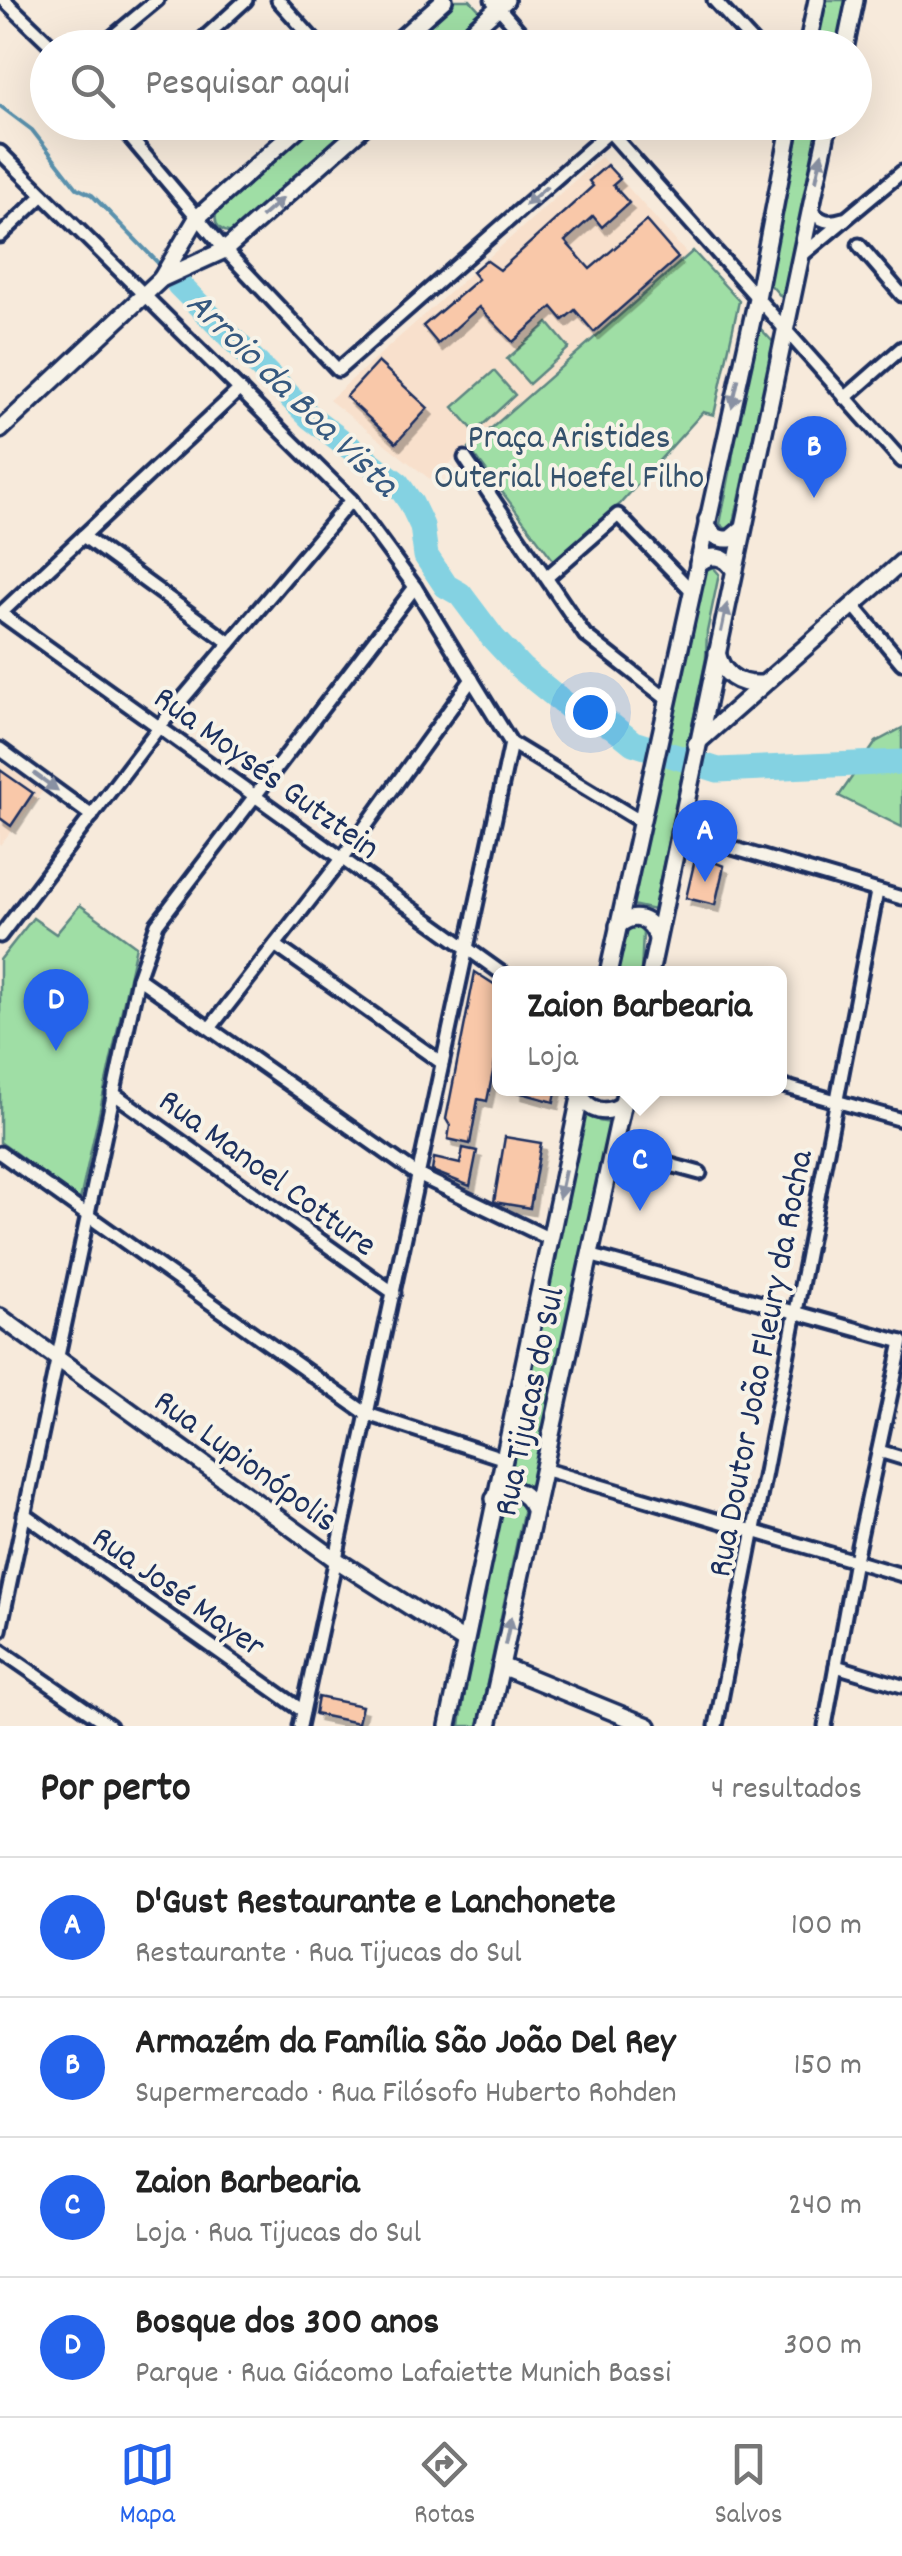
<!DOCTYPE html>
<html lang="pt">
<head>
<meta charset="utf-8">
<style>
	body { margin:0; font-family:Dekko,sans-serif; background:#f6f6f6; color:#222 }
	.you { position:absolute; left:590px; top:712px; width:35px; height:35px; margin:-25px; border:8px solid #fff; border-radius:50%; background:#1a73e8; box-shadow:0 0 0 15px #1a73e833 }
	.badge { display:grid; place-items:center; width:65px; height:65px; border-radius:50%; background:#2563eb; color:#fff; font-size:32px; font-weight:700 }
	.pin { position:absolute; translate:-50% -82px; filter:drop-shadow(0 2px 5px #0008) }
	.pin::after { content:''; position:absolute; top:52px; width:35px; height:30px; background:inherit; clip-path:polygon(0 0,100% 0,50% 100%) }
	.popup { position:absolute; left:492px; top:966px; width:295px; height:130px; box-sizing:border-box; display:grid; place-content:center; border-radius:15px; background:#fff; filter:drop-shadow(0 2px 8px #0005); font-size:32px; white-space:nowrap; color:#767676 }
	.popup b { font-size:38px; color:#222 }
	.popup::after { content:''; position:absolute; left:50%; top:100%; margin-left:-20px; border:20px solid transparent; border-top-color:#fff }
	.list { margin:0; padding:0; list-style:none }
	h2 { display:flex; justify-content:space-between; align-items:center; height:130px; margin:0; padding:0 40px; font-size:42px }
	h2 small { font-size:32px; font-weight:400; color:#767676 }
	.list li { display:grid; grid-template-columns:65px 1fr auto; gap:30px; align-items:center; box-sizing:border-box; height:140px; padding:0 40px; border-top:2px solid #e0e0e0 }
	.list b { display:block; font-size:38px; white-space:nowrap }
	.list p { margin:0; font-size:32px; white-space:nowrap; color:#767676 }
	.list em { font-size:32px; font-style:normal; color:#767676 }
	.icon { flex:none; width:55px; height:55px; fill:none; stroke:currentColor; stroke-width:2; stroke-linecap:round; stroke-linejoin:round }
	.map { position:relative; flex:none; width:902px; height:1726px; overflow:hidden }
	.search { position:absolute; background:#fff; box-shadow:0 10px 40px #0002; left:30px; right:30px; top:30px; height:110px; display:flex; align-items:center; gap:25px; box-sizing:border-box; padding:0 35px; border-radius:55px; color:#767676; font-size:38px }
	.sheet { height:690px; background:#fff }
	nav { display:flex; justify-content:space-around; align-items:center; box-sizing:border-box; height:140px; border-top:2px solid #e0e0e0; background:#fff; font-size:28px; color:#767676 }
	nav a { display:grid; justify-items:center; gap:5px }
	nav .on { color:#2563eb }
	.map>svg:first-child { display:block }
	.built { fill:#f8e0cc }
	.green { fill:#9fdea5; stroke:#5d8682; stroke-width:2.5 }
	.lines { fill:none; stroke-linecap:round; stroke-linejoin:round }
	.stream { stroke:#5a91ad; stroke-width:4 }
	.river { stroke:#84d2e2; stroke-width:25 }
	.building { fill:#f9c8a9; stroke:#1b2f5e; stroke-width:2.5; filter:url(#shadow) }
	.street-casing { stroke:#1b2f5e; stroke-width:19 }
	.secondary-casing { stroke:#1b2f5e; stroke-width:22 }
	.street { stroke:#f7f3e8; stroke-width:11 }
	.secondary { stroke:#f7f3e8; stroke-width:15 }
	.oneway { fill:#8991a3 }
	.labels { text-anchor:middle; stroke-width:8; stroke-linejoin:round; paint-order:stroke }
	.park-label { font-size:35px; fill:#35526c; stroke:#f7f3e8 }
	.street-label { font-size:35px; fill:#1b2f5e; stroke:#f7f3e8 }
	.water-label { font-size:38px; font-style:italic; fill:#35587f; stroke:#f7f3e8 }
</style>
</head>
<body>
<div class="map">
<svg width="902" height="1726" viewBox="0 0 902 1726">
	<defs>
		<filter id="shadow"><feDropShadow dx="4.5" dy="7" stdDeviation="0" flood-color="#0004"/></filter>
	</defs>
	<rect width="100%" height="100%" fill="#f7eadb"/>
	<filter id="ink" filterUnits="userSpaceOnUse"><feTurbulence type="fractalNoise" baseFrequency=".01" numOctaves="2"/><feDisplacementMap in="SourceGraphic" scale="20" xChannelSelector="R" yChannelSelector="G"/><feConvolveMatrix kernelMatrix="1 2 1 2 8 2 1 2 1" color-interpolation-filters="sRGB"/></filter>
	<g filter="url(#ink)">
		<g class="built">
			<polygon points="601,157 688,255 431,480 329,400"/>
			<polygon points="0,762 43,791 0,845"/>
		</g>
		<g class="green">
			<polygon points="455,0 470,0 482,13 443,47 402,48"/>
			<polygon points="826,0 846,0 837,47 816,47"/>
			<path d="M316,123H359L236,232C221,234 212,224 217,211Z"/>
			<polygon points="801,123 821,123 784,300 768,282"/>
			<polygon points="693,251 739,301 714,415 703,412 619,505 554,561 469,448"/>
			<polygon points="548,323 569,348 529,384 507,359"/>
			<polygon points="758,326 774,343 733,527 726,529 720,524 732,462 734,431"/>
			<polygon points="494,371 515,395 475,432 453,407"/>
			<polygon points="713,567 719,574 707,632 706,658 654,910 632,905 704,571"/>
			<polygon points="902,728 902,827 839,796 876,742"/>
			<polygon points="80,905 136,946 80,1200 0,1142 0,960 33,918 56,934"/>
			<polygon points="636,925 643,933 641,973 615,974 625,928"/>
			<polygon points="586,1111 599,1121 610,1123 531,1486 509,1480"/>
			<polygon points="510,1498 518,1500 524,1508 478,1726 460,1726 467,1675 503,1503"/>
		</g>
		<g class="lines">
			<polyline class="stream" points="0,106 32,130 77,188 92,195 162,267"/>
			<polyline class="river" points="179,285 310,417 398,484 411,503 422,526 426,556 446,586 460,594 493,638 522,669 569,707 612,726 633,743 718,770 902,762"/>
		</g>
		<g class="building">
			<polygon points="607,165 620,179 613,185 629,203 602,227 593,216 565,241 590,269 646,221 678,258 594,332 575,310 563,320 552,307 513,342 479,307 438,344 423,326 478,279 472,272 486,260 500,270 593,186 589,181"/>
			<polygon points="378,362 428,408 396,443 346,397"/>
			<polygon points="0,770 33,793 11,826 0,818"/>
			<polygon points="696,855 724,866 715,905 686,898"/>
			<polygon points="475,972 500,988 500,1038 487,1101 478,1099 470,1144 448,1139 450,1126 446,1119"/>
			<polygon points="518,1088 557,1088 554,1102 518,1092"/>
			<polygon points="505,1137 541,1143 530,1208 494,1202"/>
			<polygon points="463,1148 477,1151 470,1186 432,1171 434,1158 460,1164"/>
			<polygon points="318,1697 362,1706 358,1723 315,1714"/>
		</g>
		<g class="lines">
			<defs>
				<g id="street">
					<polyline points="4,0 54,48"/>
					<polyline points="278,0 321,48"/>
					<polyline points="492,0 534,48"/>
					<polyline points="714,0 758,48"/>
					<polyline points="99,48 157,0"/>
					<polyline points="193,48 246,0"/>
					<polyline points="117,122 225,250 338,370 609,132"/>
					<polyline points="601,122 902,461"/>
					<polyline points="0,152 351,500 415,587 511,743 640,821"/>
					<path d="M810,210C821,221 828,224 843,219"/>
					<polyline points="0,236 43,195"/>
					<polyline points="859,245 902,295"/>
					<polyline points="800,257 902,172"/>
					<polyline points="845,398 902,348"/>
					<polyline points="465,458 585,635 668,700"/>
					<polyline points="83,536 230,643"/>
					<polyline points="547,577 618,515 692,591"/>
					<polyline points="853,605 902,663"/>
					<polyline points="0,613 503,974"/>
					<polyline points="0,614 240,389"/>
					<polyline points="0,749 92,816"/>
					<polyline points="678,832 902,898"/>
					<polyline points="0,936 159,727 351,500"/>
					<polyline points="275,945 442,1063"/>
					<polyline points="138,978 418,1175 550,1239"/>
					<polyline points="210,1028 342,859 472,679"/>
					<polyline points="780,1085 902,1120"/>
					<polyline points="113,1093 394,1293"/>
					<polyline points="612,1149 700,1173"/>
					<polyline points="0,1153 367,1414 502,1458"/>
					<polyline points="589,1255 902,1342"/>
					<polyline points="879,1451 902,1458"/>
					<polyline points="543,1469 902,1575"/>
					<polyline points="24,1514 303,1711"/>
					<polyline points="0,1630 138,978 157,924 415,587"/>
					<polyline points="0,1650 110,1726"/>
					<polyline points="836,1666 902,1686"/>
					<polyline points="300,1726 511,743"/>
					<polyline points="716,1726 877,892"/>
					<polyline points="825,1726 855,1560 902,1342"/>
				</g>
				<g id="secondary">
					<polyline points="390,48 444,0"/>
					<polyline points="453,48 506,0"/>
					<polyline points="807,48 817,0"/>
					<polyline points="845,48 855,0"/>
					<polyline points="161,279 197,218 305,122"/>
					<polyline points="0,430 161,279 225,250 369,122"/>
					<path d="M707,520C708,533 717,540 730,539L743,528"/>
					<path d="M698,564C711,553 725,555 734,570"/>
					<path d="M717,652C722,675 738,685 761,684"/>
					<polyline points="696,744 902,562"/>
					<path d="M618,926C634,912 651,918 657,938"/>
					<polyline points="608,974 757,298 791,122"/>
					<polyline points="650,974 829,122"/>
					<path d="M580,1095C590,1112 606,1115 622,1105"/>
					<polyline points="0,1317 335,1559 464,1641"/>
					<path d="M494,1499C510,1484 525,1490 534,1509"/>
					<polyline points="501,1666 648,1726"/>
					<polyline points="448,1726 582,1088"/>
					<polyline points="488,1726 626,1088"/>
				</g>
			</defs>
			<use href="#street" class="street-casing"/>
			<use href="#secondary" class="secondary-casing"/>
			<use href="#street" class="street"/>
			<use href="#secondary" class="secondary"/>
		</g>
		<defs><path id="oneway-solid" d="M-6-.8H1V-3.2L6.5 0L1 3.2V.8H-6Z" transform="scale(2.5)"/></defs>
		<g class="oneway">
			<use href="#oneway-solid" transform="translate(819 167) rotate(-78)"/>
			<use href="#oneway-solid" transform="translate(536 196) rotate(139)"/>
			<use href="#oneway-solid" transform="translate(272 208) rotate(-41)"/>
			<use href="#oneway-solid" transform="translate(735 393) rotate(103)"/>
			<use href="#oneway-solid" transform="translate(724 618) rotate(-78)"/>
			<use href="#oneway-solid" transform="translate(46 782) rotate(36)"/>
			<use href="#oneway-solid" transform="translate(562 1184) rotate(102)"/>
			<use href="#oneway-solid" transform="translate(508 1631) rotate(-78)"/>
		</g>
	</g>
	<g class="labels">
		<g class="park-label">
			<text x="569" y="447">Praça Aristides<tspan x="569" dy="40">Outerial Hoefel Filho</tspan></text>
		</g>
		<g class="street-label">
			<text transform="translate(268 771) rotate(36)" y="12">Rua Moysés Gutztein</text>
			<text transform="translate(269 1171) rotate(36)" y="12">Rua Manoel Cotture</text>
			<text transform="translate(758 1363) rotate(-79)" y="12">Rua Doutor João Fleury da Rocha</text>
			<text transform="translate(527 1401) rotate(-78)" y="12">Rua Tijucas do Sul</text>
			<text transform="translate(247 1459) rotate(36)" y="12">Rua Lupionópolis</text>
			<text transform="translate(180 1590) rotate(35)" y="12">Rua José Mayer</text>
		</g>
		<g class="water-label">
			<text transform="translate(294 392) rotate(44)" y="13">Arroio da Boa Vista</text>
		</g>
	</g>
</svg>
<div class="you"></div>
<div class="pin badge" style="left:705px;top:882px">A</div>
<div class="pin badge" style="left:814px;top:498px">B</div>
<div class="pin badge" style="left:640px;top:1211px">C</div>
<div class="popup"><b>Zaion Barbearia</b>Loja</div>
<div class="pin badge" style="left:56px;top:1051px">D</div>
<div class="search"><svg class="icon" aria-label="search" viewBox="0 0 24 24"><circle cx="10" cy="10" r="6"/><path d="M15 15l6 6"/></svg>Pesquisar aqui</div>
</div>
<section class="sheet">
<h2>Por perto<small>4 resultados</small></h2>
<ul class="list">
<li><span class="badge">A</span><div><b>D'Gust Restaurante e Lanchonete</b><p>Restaurante · Rua Tijucas do Sul</p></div><em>100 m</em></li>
<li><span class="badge">B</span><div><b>Armazém da Família São João Del Rey</b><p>Supermercado · Rua Filósofo Huberto Rohden</p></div><em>150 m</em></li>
<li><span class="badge">C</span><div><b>Zaion Barbearia</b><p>Loja · Rua Tijucas do Sul</p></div><em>240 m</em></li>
<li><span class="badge">D</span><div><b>Bosque dos 300 anos</b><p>Parque · Rua Giácomo Lafaiette Munich Bassi</p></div><em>300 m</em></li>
</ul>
</section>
<nav>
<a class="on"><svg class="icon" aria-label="map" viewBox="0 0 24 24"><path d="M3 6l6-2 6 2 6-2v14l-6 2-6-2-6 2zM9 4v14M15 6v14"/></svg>Mapa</a>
<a><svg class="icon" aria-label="directions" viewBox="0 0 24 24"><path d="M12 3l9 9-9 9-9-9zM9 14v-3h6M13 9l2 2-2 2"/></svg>Rotas</a>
<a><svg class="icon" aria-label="saved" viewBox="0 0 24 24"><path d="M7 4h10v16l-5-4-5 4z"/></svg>Salvos</a>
</nav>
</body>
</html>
